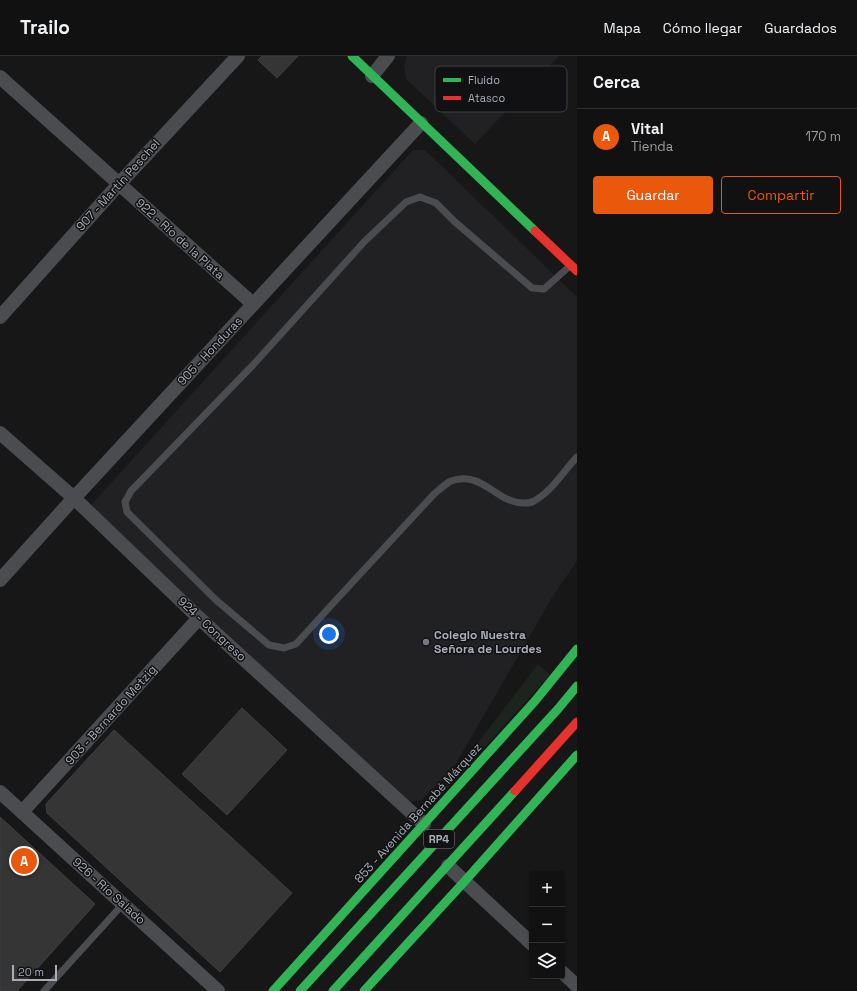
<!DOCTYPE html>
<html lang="es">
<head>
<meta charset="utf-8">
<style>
	body { margin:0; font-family:"Space Grotesk",sans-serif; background:#1a1a1a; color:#f1f3f6 }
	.controls { position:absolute; right:12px; bottom:12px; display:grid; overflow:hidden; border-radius:4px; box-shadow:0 1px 3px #0004 }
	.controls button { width:36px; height:36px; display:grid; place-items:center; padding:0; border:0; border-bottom:1px solid #303131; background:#111; color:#f1f3f6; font:20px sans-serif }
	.scale { position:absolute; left:12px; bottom:10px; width:45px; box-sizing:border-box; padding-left:4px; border:2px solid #a8adb8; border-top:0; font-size:11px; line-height:14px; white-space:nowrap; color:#a8adb8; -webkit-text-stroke:3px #111113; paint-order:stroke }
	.you { position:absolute; left:329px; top:578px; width:14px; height:14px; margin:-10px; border:3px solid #fff; border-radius:50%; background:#1a73e8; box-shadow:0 0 0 6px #1a73e833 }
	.badge { display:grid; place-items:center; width:26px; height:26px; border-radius:50%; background:#ea580c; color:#fff; font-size:13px; font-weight:700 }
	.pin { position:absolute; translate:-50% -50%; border:2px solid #fff; box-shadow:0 1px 4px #0006 }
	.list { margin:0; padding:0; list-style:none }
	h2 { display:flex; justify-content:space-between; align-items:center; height:52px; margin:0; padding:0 16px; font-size:17px }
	h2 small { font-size:13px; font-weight:400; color:#9c9d9f }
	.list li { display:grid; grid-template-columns:26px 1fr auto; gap:12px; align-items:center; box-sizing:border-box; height:56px; padding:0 16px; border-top:1px solid #303131 }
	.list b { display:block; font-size:15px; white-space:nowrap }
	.list p { margin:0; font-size:13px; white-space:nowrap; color:#9c9d9f }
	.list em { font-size:13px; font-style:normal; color:#9c9d9f }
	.actions { display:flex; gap:8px; padding:12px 16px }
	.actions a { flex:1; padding:9px 0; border:1px solid #ea580c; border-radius:4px; text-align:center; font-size:14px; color:#ea580c }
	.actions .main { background:#ea580c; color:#fff }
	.icon { flex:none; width:22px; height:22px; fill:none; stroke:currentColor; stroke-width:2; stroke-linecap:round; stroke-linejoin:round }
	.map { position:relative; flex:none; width:577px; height:935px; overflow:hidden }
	header { display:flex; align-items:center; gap:24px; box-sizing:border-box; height:56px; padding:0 20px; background:#111; border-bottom:1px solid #303131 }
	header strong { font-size:19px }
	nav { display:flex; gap:22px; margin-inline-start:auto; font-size:14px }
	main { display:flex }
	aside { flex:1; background:#111 }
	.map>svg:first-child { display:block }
	.built { fill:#212123 }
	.green { fill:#1d241e }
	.building { fill:#353536; stroke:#3f4043 }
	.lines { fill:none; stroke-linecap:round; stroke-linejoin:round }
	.lane { stroke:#4b4c50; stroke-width:7 }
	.street { stroke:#4b4c50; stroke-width:14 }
	.fast { stroke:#30b455; stroke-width:9 }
	.jam { stroke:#e5322d; stroke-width:9 }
	.poi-dot { fill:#757880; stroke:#111113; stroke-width:1.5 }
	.labels { text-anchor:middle; stroke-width:3; stroke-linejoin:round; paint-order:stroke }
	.shield { fill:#111113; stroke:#7b7e86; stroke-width:1 }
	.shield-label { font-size:11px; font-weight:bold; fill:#a8adb8 }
	.street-label { font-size:12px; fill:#a8adb8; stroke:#111113 }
	.poi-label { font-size:12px; font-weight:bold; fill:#a8adb8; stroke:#111113; text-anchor:start }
	.key { fill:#111113; stroke:#3e4045; stroke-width:1 }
	.key-label { font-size:11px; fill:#a8adb8 }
</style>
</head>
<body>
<header>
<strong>Trailo</strong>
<nav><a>Mapa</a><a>Cómo llegar</a><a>Guardados</a></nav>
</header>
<main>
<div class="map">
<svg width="577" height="935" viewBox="0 0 577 935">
	<rect width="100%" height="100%" fill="#171717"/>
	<g class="built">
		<polygon points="407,0 559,0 475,88 406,23 404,9"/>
		<polygon points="413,94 425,94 577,241 577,505 553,540 451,716 421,744 409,746 93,458 92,448"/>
	</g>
	<polygon class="green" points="538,608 550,619 423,759"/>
	<g class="building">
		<polygon points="262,0 298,0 277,22 258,4"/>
		<polygon points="242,652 287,694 227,759 182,718"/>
		<polygon points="114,674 292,837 220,916 47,757 46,748"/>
		<polygon points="0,761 95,848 17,935 0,935"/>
	</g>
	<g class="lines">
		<g class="lane">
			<path d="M571,209L544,233L532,232L455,166L436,147L420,141L406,146L364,186L253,309L131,435L125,446L127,456L216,544L269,589L284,592L296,588L337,543L434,438C439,434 445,428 451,425C484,414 496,448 525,447C528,447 531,447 534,445C552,435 563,416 577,401"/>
			<polyline points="44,935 123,848"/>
		</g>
		<g class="street">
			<polyline points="372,20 388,0"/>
			<polyline points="0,21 253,248"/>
			<polyline points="0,261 119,128 238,0"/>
			<polyline points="0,377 74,442 199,562 424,768"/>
			<polyline points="0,524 74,442 421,67"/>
			<polyline points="0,736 218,935"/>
			<polyline points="22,756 199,562"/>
			<polyline points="448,810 532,888"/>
			<polyline points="562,916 577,930"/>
		</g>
		<g class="fast">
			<polyline points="352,0 535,175"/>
			<polyline points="273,935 535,645 577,593"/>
			<polyline points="300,935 558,653 577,630"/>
			<polyline points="333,935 515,735"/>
			<polyline points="364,935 464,826 577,699"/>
		</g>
		<g class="jam">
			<polyline points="535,175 577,215"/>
			<polyline points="515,735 577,666"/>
		</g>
	</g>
	<circle class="poi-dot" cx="426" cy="586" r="4"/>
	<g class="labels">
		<rect class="shield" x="424" y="774" width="30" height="18" rx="3"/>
		<g class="shield-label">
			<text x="439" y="787">RP4</text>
		</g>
		<g class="street-label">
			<text transform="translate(118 129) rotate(-48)" y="4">907 - Martín Peschel</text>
			<text transform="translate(180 183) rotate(42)" y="4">922 - Río de la Plata</text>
			<text transform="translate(210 295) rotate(-47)" y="4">905 - Honduras</text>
			<text transform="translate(212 573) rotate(43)" y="4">924 - Congreso</text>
			<text transform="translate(111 659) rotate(-48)" y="4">903 - Bernardo Metzig</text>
			<text transform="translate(418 757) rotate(-48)" y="4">853 - Avenida Bernabé Márquez</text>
			<text transform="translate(109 835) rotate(42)" y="4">926 - Río Salado</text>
		</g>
		<g class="poi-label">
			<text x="434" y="583">Colegio Nuestra<tspan x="434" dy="14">Señora de Lourdes</tspan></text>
		</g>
	</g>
	<rect x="435" y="10" width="132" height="46" rx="6" class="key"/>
	<rect x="443" y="22" width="18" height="4" fill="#30b455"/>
	<rect x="443" y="40" width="18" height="4" fill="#e5322d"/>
	<g class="key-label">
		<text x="468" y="28">Fluido</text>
		<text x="468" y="46">Atasco</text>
	</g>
</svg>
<div class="controls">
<button>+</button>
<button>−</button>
<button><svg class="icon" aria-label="layers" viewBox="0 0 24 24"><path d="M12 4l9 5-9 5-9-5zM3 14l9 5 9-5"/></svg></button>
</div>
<div class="scale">20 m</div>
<div class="you"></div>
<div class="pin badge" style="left:24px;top:805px">A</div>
</div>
<aside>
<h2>Cerca<small></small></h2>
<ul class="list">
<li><span class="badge">A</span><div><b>Vital</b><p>Tienda</p></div><em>170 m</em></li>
</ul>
<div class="actions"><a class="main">Guardar</a><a>Compartir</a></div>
</aside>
</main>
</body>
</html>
